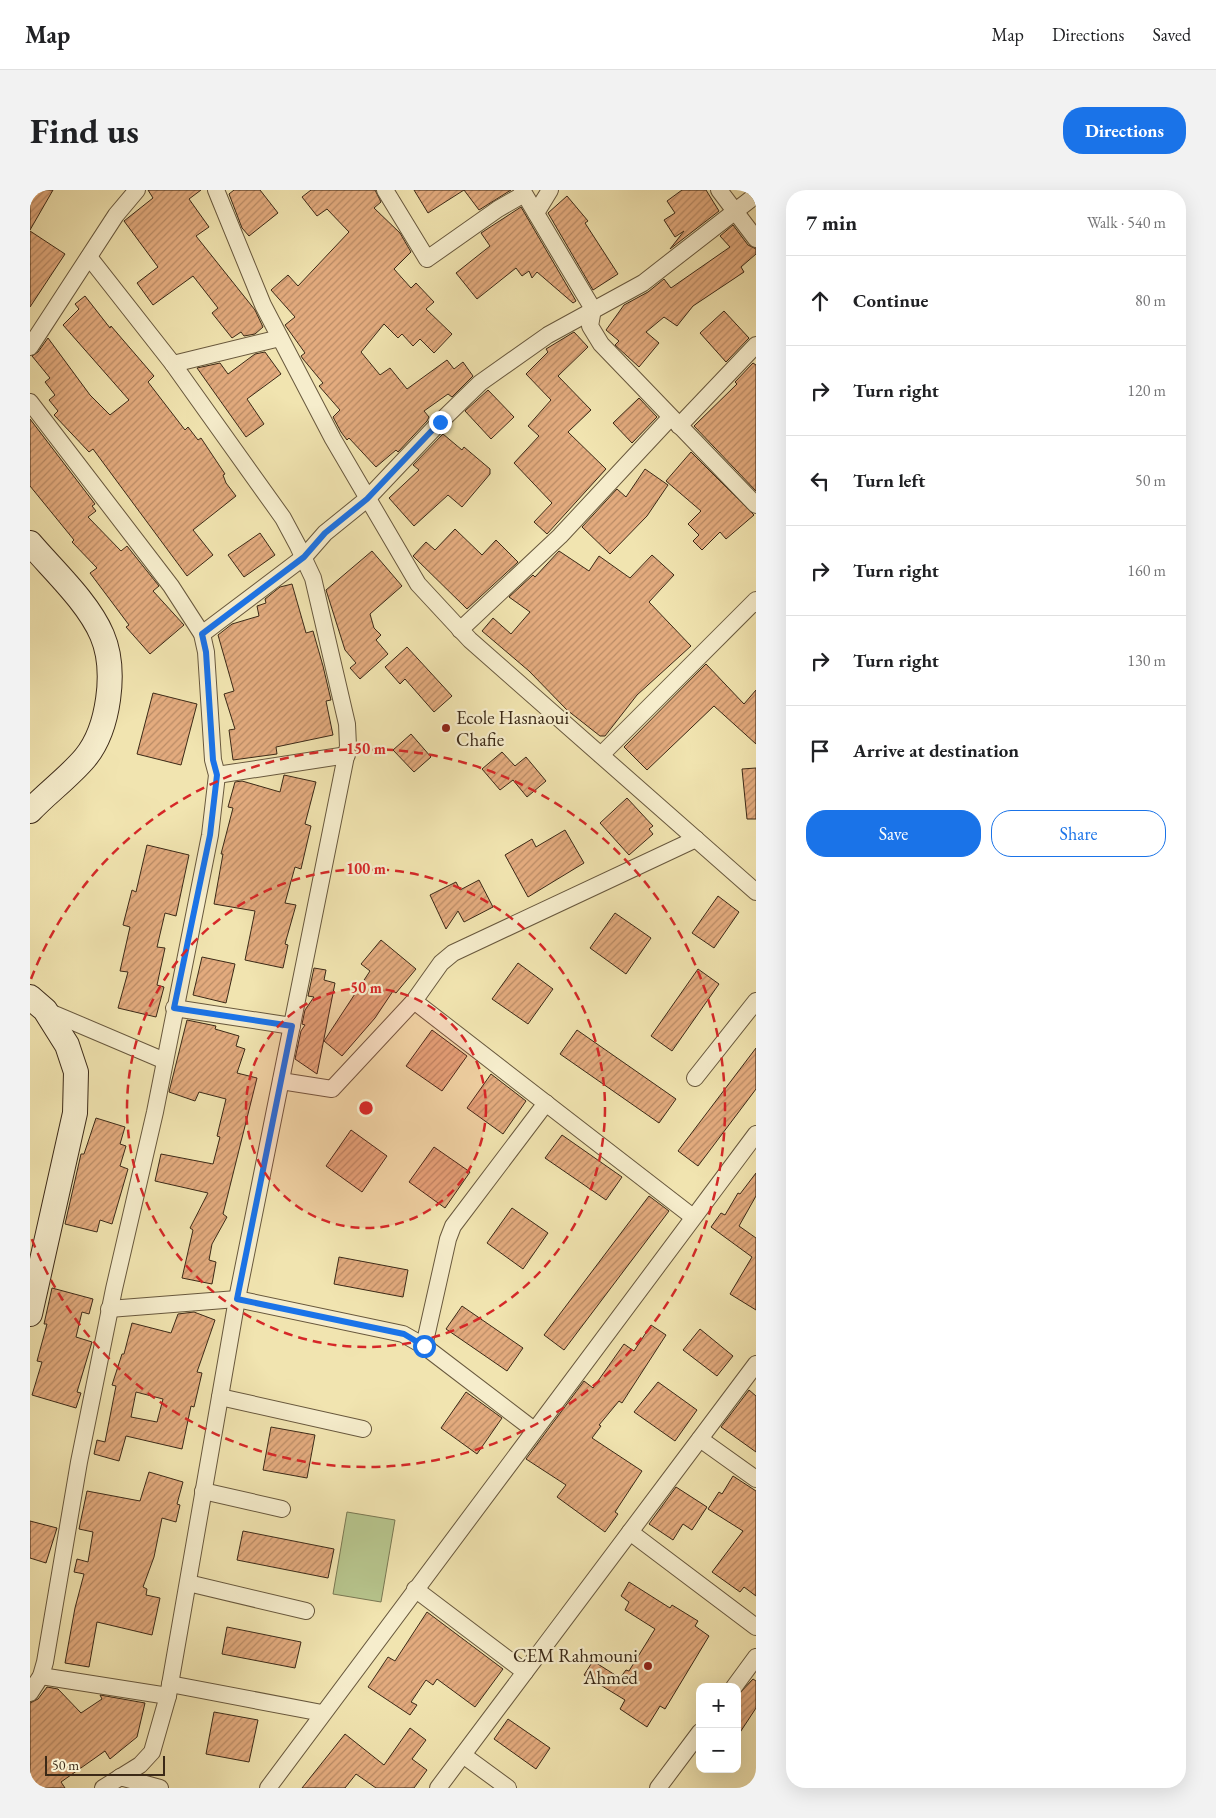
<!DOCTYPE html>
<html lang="en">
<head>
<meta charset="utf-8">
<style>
	body { margin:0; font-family:"EB Garamond",serif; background:#f2f2f2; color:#202124 }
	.controls { position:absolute; right:15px; bottom:15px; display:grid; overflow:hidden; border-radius:10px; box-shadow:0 5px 20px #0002 }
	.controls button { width:45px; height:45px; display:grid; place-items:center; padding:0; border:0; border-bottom:1px solid #e0e0e0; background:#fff; color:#202124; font:25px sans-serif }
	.scale { position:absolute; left:15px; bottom:12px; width:120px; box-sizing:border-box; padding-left:5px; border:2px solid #3b2917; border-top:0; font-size:14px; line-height:18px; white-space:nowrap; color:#3b2917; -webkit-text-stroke:4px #f6edcc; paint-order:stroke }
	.stop { position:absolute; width:15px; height:15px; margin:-11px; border:4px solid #1a73e8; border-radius:50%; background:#fff }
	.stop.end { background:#1a73e8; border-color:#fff; box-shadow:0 1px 5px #0008 }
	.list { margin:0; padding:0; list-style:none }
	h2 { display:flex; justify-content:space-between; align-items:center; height:65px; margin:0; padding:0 20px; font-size:21px }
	h2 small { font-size:16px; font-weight:400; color:#757577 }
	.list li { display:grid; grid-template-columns:32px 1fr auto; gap:15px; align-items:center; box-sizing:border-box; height:90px; padding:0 20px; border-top:1px solid #e0e0e0 }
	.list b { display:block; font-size:19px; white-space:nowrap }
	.list em { font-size:16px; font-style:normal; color:#757577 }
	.actions { display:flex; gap:10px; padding:15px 20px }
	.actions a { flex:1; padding:11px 0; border:1px solid #1a73e8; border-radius:20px; text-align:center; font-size:18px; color:#1a73e8 }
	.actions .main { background:#1a73e8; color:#fff }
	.icon { flex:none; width:28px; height:28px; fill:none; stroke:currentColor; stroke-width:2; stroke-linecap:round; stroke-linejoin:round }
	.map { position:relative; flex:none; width:726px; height:1598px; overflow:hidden; border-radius:20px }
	header { display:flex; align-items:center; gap:30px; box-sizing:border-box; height:70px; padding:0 25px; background:#fff; border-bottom:1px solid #e0e0e0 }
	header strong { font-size:24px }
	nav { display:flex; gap:28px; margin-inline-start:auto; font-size:18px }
	.intro { display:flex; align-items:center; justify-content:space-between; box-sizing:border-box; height:120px; padding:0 30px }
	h1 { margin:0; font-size:35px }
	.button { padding:12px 22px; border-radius:20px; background:#1a73e8; color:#fff; font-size:18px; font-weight:700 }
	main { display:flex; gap:30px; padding:0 30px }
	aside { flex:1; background:#fff; border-radius:20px; box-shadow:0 5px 20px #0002 }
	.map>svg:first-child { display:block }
	.pitch { fill:#b7c58d; stroke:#797752 }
	.building { fill:url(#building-hatch); stroke:#3b2917; fill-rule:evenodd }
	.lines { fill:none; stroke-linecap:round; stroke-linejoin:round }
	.street-casing { stroke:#68583d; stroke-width:18 }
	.secondary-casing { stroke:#3b2917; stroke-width:26 }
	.street { stroke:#f6edcc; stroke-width:16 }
	.secondary { stroke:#f6edcc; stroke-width:24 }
	.route { stroke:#1a73e8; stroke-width:6 }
	.ring { fill:none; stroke:#d62828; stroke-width:2.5; stroke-dasharray:9 6 }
	.poi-dot { fill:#8f2418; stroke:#f6edcc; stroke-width:2 }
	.labels { text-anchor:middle; stroke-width:4.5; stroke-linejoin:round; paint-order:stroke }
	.poi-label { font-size:19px; fill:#3b2917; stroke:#f6edcc; text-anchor:start }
	.centre { fill:#d62828; stroke:#f6edcc; stroke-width:2.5 }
	.ring-label { font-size:15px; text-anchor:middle; font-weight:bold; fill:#d62828; stroke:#f6edcc; stroke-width:4.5; stroke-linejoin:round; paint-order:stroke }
</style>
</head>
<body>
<header>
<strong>Map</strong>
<nav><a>Map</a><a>Directions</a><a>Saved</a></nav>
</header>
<div class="intro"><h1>Find us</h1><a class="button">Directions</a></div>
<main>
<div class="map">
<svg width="726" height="1598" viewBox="0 0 726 1598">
	<defs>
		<pattern id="building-hatch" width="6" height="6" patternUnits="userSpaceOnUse" patternTransform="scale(1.25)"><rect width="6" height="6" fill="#e3ab7e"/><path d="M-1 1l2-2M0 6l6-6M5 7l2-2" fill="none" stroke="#b98b66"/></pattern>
	</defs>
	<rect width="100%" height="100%" fill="#f1e4b0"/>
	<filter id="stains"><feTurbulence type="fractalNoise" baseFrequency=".004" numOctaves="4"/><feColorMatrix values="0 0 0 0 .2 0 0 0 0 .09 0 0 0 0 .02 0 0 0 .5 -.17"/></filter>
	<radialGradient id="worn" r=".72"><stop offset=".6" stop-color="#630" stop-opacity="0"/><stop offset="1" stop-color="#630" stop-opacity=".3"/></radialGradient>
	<polygon class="pitch" points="317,1322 365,1330 351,1412 303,1404"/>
	<g class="building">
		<polygon points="0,0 23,0 0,40"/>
		<polygon points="118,0 171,0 159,9 179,37 166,46 225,120 233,137 225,144 214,146 211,142 202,148 182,123 188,118 163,86 123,115 107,93 128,77 94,31 123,8"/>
		<polygon points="204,0 230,0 248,23 219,46 212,38 199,4"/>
		<polygon points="281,0 345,0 351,12 344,18 370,43 381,62 364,79 381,98 386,93 404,112 396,119 422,144 404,163 390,149 383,156 372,144 368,148 354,134 331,162 350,185 360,178 377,199 417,170 424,179 433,172 443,186 422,207 418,204 394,221 399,227 397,231 368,262 366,260 346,277 319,248 317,250 311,242 303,227 310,220 289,196 293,193 273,169 271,166 275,163 255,135 265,127 241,100 258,85 268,96 319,42 297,19 287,26 272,7"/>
		<polygon points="384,0 481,0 449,20 434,0 398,23"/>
		<polygon points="652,0 676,0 689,21 640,59 654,41 645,47 634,30 645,23 637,11"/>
		<polygon points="537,6 558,31 555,33 588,84 563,100 518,23"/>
		<polygon points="491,17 546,111 543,113 507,82 502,88 499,81 492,86 486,78 447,109 426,83 460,56 451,43"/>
		<polygon points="703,35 718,55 726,59 726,64 711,77 714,82 663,116 647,136 634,127 616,142 629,153 609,177 585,155 589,151 576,140 594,115 618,102 634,89 641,98 700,57 690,46"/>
		<polygon points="0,41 35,64 0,117"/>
		<polygon points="55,106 80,138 81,136 124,186 118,192 155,240 158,237 168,250 171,248 195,284 193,285 196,293 206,306 163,340 183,365 157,386 63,259 59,262 24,225 28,221 19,210 25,205 15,192 20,188 2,166 8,162 18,148 60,205 80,225 99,210 33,135 49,119 45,114"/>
		<polygon points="694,121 719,148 696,172 670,143"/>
		<polygon points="544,142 558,157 528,186 561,220 538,242 576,279 517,344 504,332 522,313 484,273 509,246 498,236 521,210 496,184 518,162 516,159"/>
		<polygon points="235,162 251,184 217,209 234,234 216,247 167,178 190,173 198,184 225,164"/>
		<polygon points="723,173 726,175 726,301 664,236 707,194 705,192"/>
		<polygon points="458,200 484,227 461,249 435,221"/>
		<polygon points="609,208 627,227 602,253 583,233"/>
		<polygon points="0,229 65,314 62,316 66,321 58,327 91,361 97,356 129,396 123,401 154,435 120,464 96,437 99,435 60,383 67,378 42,352 44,350 0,296"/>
		<polygon points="413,244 432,260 434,257 460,279 460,284 432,317 418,305 384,336 359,308 389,280 383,275"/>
		<polygon points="661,262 724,325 696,349 690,342 672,360 663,351 669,345 658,334 671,321 636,291"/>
		<polygon points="615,279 638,295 617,326 580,364 552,337 587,299 596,307"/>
		<polygon points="425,339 452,365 466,350 488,372 437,419 383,366 396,352 405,360"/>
		<polygon points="230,343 245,365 214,387 198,365"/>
		<polygon points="342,361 372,396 340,424 344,438 351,445 346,450 358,464 330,489 320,478 326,473 315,460 296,400"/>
		<polygon points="529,361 559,381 569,366 600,388 622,365 644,385 619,412 661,456 607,505 575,546 570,546 537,520 499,481 452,441 463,428 481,444 500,422 479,407 503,385 505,387"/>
		<polygon points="262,394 276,443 283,441 293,476 301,510 296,511 303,545 246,557 247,564 203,570 199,540 205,539 194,504 204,501 188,445 202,434 229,426 227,416 236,413 235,409 250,397"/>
		<polygon points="377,457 422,506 404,522 375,489 370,494 355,477"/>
		<polygon points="676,474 714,514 726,500 726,554 684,516 617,580 594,557"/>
		<polygon points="123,503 167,514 151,575 107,564"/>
		<polygon points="381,544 401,567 384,582 363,560"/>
		<polygon points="472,562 485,576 496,567 516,591 497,607 483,590 470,600 452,579"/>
		<polygon points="726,578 726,629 717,629 712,579"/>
		<polygon points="254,585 286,592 275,634 281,636 271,679 265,677 255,713 266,715 255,754 258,755 253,778 215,770 225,721 184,714 193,664 191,664 203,618 198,617 205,592 212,591 250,602"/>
		<polygon points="597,608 623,636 619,639 623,644 599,665 570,633"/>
		<polygon points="535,640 554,673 498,707 475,665 502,649 506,657"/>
		<polygon points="117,655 159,665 146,726 135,723 127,757 135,758 127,795 134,797 126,827 88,818 98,782 90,781 100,737 93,735 102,700 106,702"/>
		<polygon points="449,690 463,717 434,732 428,721 416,739 400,705 426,692 430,700"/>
		<polygon points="688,706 709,722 684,758 662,743"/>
		<polygon points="585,723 621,748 596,784 560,758"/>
		<polygon points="351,750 386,779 366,803 363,801 345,828 312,866 294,851 340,781 331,774"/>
		<polygon points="172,767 205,774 196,813 163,805"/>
		<polygon points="488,773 523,799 498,834 462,809"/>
		<polygon points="284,778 296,780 294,790 305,793 287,884 265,869 271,841 275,835 272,834 275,820 284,807 278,806"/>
		<polygon points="668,779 689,794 642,861 621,846"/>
		<polygon points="157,830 186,836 185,839 209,846 206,856 215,859 207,883 227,888 193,1024 197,1027 182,1054 179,1070 186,1072 182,1094 152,1088 163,1040 160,1038 178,1003 125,991 131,964 183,974 190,947 187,946 196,909 169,902 165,911 139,902"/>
		<polygon points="402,840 437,866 412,901 376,876"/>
		<polygon points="547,840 646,909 629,933 530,864"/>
		<polygon points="726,858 726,899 668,976 648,961"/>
		<polygon points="461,884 496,911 473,944 437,918"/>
		<polygon points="66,928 95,937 90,954 96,956 90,976 98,979 82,1034 70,1030 67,1042 35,1034 51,964 54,964"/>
		<polygon points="321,940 357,966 332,1002 296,976"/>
		<polygon points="532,945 592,987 576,1010 515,968"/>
		<polygon points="404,957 440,982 415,1018 379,992"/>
		<polygon points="726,983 726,1006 709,1036 726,1048 726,1120 700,1104 722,1067 681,1037 691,1023 695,1025 708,1003 710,1004"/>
		<polygon points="619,1006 639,1021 534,1160 514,1145"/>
		<polygon points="482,1018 518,1043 493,1079 457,1053"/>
		<polygon points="309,1067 378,1080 373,1107 304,1094"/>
		<polygon points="22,1098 63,1109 59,1124 52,1122 46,1147 62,1152 47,1202 51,1203 46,1218 2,1205 12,1172 7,1171 17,1134 14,1134"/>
		<polygon points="432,1116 493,1158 477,1181 416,1139"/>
		<path d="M164,1122L185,1130L167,1182L172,1183L164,1217L161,1216L152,1259L96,1246L89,1271L64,1264L67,1250L75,1252L86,1196L82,1195L92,1164H94L102,1133L141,1143L148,1124ZM106,1202L133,1209L127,1232L101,1227Z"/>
		<polygon points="621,1135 636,1145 592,1213 589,1211 569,1235 571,1236 562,1248 612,1281 585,1322 588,1324 575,1342 527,1307 536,1295 496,1269 554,1191 563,1198 594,1154 604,1161"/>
		<polygon points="670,1139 703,1166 687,1186 653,1160"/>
		<polygon points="628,1192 667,1220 645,1251 604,1222"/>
		<polygon points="719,1200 726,1206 726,1262 691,1237"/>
		<polygon points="436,1202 472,1228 447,1264 411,1238"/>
		<polygon points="241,1237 285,1245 277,1288 233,1280"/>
		<polygon points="119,1282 153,1292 147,1314 150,1315 146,1332 132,1328 124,1367 113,1397 117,1399 116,1405 130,1408 122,1445 67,1432 59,1477 35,1473 45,1418 54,1384 44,1382 47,1369 58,1372 63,1342 49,1339 57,1301 110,1311"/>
		<polygon points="703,1286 726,1301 726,1406 714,1397 710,1402 682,1382 713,1341 678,1319 689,1302 692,1304"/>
		<polygon points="646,1297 677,1317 662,1340 653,1334 643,1350 619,1334"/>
		<polygon points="0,1331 27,1338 16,1373 0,1368"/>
		<polygon points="213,1341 304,1359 298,1388 207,1370"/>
		<polygon points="599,1392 640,1418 642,1415 668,1431 665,1436 679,1446 635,1519 630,1516 617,1537 590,1519 595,1510 554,1485 563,1471 590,1488 596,1480 599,1481 625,1439 595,1420 599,1412 591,1406"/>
		<polygon points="397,1422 473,1479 445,1517 407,1489 403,1495 396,1490 381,1512 387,1515 380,1525 338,1497 358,1467 365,1471"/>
		<polygon points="197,1437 271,1452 265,1478 192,1464"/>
		<polygon points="723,1489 726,1491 726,1518 707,1547 707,1506"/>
		<polygon points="17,1497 28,1499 51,1523 72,1509 70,1505 115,1513 107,1547 80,1569 75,1561 31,1592 35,1598 0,1598 0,1513 8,1509"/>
		<polygon points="184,1522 228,1530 219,1572 176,1564"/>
		<polygon points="478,1529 520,1558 506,1579 464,1549"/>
		<polygon points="380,1538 396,1550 382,1569 397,1580 384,1598 346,1598 326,1584 315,1598 272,1598 315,1544 354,1575"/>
	</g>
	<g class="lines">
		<defs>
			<g id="street">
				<polyline points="186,0 233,115 303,249 388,394 440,450 726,702"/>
				<polyline points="355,0 397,69 468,19 494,4"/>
				<polyline points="492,0 563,119 560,136 571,154 726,315"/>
				<polyline points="689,0 726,49"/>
				<polyline points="506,23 520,0"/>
				<polyline points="59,67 143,174 253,328 268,356 283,388 317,534 318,556 207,1109 138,1506 122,1562 110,1575 73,1598"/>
				<polyline points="0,157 86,25 107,0"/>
				<polyline points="143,174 250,148"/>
				<polyline points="0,212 141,396 172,444 176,462 183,570 187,585 180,645 125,922 84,1099 49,1272 15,1472 11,1486 0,1503"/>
				<polyline points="649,236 726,155"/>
				<polyline points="430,440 530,346 640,228"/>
				<polyline points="172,444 274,367 295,343 337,309 410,232 450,193 518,145 613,93 726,5"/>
				<polyline points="571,565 726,410"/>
				<polyline points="187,585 317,565"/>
				<polyline points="384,811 663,1027"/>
				<polyline points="144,818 262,836"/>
				<polyline points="15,820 135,871"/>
				<polyline points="665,888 726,811"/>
				<polyline points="251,891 302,899 384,811 411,773 423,763 666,649"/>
				<polyline points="79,1119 207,1109 373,1144 394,1156 504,1240"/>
				<polyline points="394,1156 418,1049 423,1036 516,913"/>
				<polyline points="190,1207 333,1239"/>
				<polyline points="670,1249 726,1289"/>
				<polyline points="173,1301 252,1319"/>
				<polyline points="600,1342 726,1437"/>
				<polyline points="158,1393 276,1421"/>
				<polyline points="385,1399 495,1482"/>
				<polyline points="11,1486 138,1506"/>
				<polyline points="140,1494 292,1523"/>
				<polyline points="704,1497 726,1467"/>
				<polyline points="433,1565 478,1598"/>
				<polyline points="90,1587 130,1598"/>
				<polyline points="238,1598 726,944"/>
				<polyline points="408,1598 726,1174"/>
				<polyline points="628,1598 670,1542"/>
			</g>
			<g id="secondary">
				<path d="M0,353C23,380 58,412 72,445C87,480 79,539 55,568C39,587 17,603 0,621"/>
				<polyline points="0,807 15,820 37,855 46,882 45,923 0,1124"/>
			</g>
		</defs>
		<use href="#street" class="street-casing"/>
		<use href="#secondary" class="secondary-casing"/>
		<use href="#street" class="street"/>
		<use href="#secondary" class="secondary"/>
	</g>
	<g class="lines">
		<polyline class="route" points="394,1156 374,1144 207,1109 262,836 144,818 180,645 187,585 183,570 176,462 172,444 274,367 295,343 337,309 410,232"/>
	</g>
	<circle cx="336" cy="918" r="120" fill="#d62828" fill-opacity=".12"/>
	<g class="ring">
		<circle cx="336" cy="918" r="120"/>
		<circle cx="336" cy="918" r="239"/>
		<path d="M1 789A359 359 0 1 1 1 1047"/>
	</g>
	<g class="poi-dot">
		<circle cx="416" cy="538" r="5"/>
		<circle cx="618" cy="1476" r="5"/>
	</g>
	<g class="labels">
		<g class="poi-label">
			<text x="426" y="534">Ecole Hasnaoui<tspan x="426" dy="22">Chafie</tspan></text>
			<text x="608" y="1472" text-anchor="end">CEM Rahmouni<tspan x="608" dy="22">Ahmed</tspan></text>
		</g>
	</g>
	<circle cx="336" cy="918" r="8" class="centre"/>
	<g class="ring-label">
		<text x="336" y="564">150 m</text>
		<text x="336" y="684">100 m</text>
		<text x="336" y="803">50 m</text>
	</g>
	<rect width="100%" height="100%" filter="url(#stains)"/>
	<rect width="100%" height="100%" fill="url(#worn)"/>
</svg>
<div class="controls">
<button>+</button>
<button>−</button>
</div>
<div class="scale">50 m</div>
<div class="stop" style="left:394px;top:1156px"></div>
<div class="stop end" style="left:410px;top:232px"></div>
</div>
<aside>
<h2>7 min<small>Walk · 540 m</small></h2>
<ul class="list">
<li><svg class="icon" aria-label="ahead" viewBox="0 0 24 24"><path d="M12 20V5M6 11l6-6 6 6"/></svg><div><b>Continue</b></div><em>80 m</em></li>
<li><svg class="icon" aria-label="right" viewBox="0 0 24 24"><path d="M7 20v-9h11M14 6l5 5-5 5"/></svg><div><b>Turn right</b></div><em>120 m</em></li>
<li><svg class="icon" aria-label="left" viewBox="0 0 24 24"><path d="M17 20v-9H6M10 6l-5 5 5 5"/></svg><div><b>Turn left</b></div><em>50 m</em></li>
<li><svg class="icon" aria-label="right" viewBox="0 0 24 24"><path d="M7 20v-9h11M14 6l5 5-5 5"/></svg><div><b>Turn right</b></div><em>160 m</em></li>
<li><svg class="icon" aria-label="right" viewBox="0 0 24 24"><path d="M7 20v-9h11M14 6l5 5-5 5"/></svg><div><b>Turn right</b></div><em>130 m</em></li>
<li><svg class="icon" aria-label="arrive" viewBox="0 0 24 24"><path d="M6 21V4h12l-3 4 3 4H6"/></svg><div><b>Arrive at destination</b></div></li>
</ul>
<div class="actions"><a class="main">Save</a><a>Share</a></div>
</aside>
</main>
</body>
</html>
